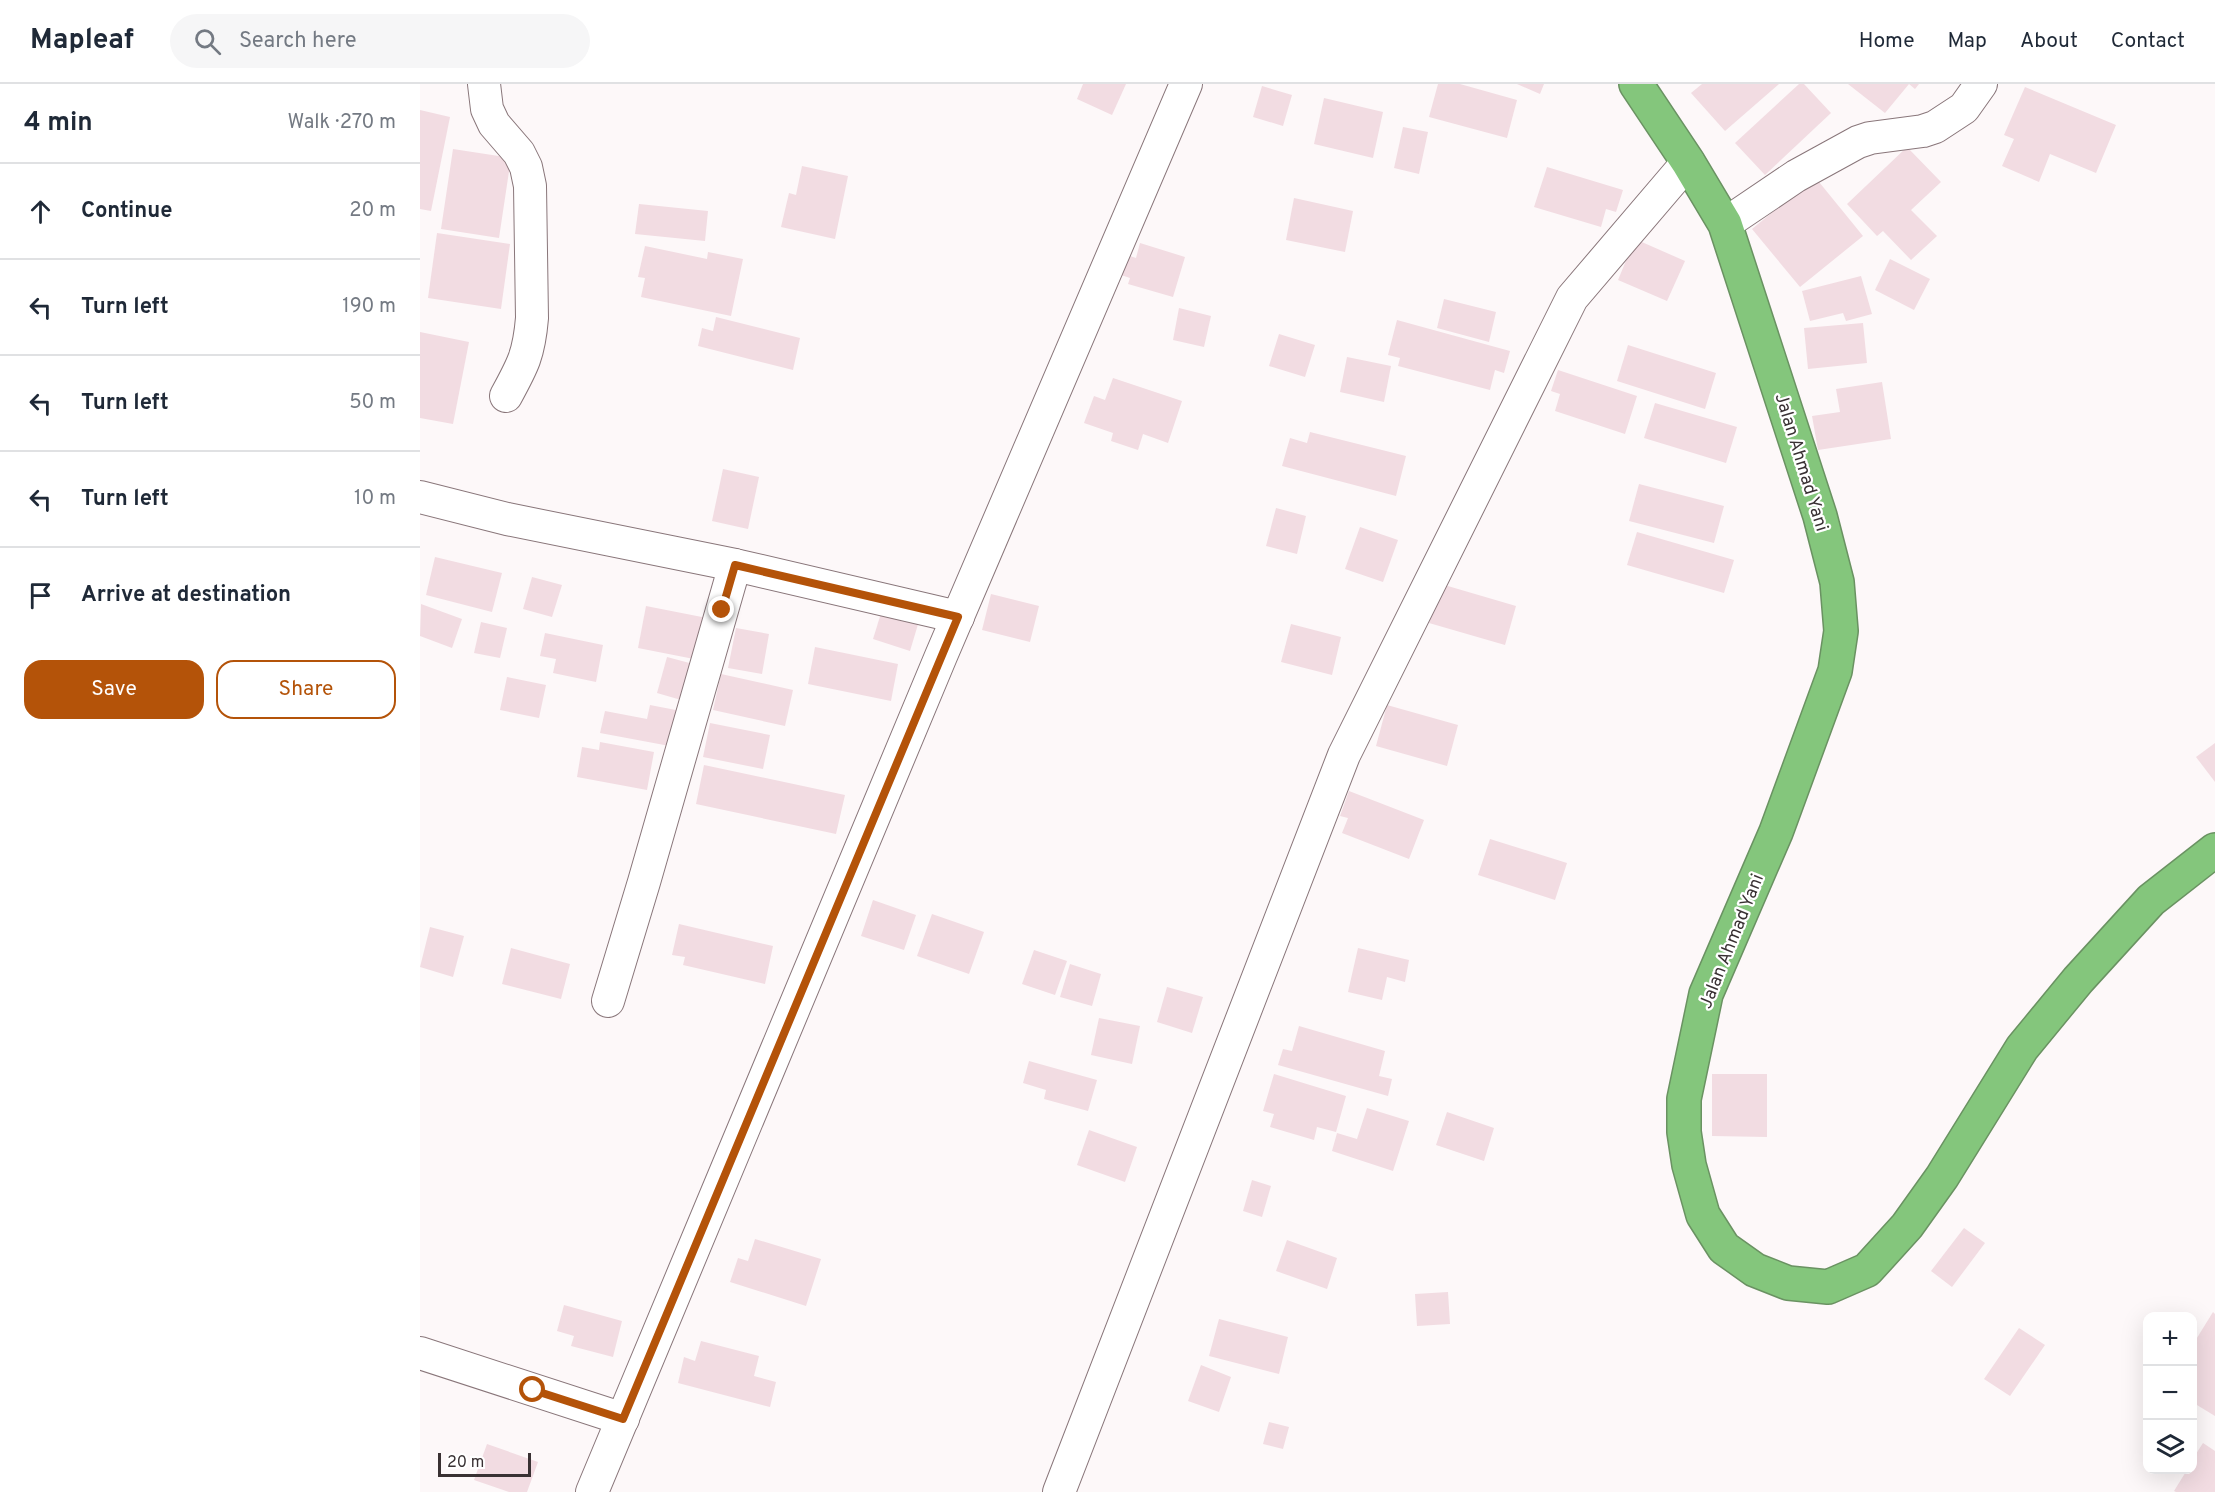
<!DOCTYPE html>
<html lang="en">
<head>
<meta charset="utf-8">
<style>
	body { margin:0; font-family:Overpass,sans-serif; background:#f6f6f7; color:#1f2937 }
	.controls { position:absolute; right:18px; bottom:18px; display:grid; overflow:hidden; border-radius:12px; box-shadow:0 6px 24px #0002 }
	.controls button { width:54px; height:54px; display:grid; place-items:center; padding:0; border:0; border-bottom:2px solid #e0e1e3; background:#fff; color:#1f2937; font:30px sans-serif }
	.scale { position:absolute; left:18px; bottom:15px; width:93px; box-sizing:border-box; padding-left:6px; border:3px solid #393133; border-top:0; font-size:16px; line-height:21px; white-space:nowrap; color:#393133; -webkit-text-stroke:4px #fff; paint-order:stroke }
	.stop { position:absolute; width:18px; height:18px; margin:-14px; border:4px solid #b45309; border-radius:50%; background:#fff }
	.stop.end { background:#b45309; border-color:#fff; box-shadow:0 2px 6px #0008 }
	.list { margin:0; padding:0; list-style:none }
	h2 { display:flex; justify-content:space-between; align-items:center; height:78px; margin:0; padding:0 24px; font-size:26px }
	h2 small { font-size:20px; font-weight:400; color:#747a83 }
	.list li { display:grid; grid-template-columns:39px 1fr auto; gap:18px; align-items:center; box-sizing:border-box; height:96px; padding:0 24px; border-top:2px solid #e0e1e3 }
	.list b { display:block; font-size:22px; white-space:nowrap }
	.list em { font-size:20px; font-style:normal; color:#747a83 }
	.actions { display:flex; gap:12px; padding:18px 24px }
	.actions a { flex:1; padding:14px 0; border:2px solid #b45309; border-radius:18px; text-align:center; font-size:21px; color:#b45309 }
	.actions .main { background:#b45309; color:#fff }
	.icon { flex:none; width:33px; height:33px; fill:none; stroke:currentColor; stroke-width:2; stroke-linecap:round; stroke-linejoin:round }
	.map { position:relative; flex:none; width:1795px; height:1408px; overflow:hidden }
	header { display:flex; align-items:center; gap:36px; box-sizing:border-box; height:84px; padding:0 30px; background:#fff; border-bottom:2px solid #e0e1e3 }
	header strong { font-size:28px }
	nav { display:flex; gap:33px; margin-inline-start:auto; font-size:21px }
	.search { width:420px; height:54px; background:#f6f6f7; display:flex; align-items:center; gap:15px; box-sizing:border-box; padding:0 21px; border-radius:33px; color:#747a83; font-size:22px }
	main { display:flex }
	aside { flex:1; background:#fff }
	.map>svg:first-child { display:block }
	.building { fill:#f2dce2 }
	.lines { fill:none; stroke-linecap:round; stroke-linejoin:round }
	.minor-casing { stroke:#89767a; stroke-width:34 }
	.highway-casing { stroke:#6a9262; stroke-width:36 }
	.minor { stroke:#fff; stroke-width:32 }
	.highway { stroke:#84c67c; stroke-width:33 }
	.route { stroke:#b45309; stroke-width:8 }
	.labels { text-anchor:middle; stroke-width:4.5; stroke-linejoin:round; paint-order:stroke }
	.street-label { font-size:18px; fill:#393133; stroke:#fff }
</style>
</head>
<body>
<header>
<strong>Mapleaf</strong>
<div class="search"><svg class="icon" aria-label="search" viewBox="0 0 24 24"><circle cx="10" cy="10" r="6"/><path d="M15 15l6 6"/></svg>Search here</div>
<nav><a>Home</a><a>Map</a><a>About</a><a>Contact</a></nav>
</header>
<main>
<aside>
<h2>4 min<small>Walk · 270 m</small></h2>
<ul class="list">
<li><svg class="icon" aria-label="ahead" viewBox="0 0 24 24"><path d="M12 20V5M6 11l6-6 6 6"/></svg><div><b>Continue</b></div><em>20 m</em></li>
<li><svg class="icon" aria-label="left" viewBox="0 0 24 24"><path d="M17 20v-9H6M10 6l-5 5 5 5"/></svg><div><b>Turn left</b></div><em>190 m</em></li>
<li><svg class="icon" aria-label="left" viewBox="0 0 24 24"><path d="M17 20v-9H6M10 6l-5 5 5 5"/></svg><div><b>Turn left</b></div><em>50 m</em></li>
<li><svg class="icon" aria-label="left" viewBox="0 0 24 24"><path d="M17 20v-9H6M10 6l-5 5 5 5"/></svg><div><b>Turn left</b></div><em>10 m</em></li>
<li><svg class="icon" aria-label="arrive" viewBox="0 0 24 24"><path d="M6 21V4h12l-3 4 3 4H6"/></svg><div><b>Arrive at destination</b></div></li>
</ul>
<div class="actions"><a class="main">Save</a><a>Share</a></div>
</aside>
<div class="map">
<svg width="1795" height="1408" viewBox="0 0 1795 1408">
	<rect width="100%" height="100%" fill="#fdf8f9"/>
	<g class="building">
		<polygon points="663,0 706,0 692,31 657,15"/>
		<polygon points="1018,0 1040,0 1097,16 1087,54 1009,33"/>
		<polygon points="1097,0 1124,0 1120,10"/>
		<polygon points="1282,0 1359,0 1305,47 1271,9"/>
		<polygon points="1379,0 1384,0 1411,29 1345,91 1315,59"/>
		<polygon points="1428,0 1499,0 1495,5 1489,0 1465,29"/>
		<polygon points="842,2 872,11 863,42 833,33"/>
		<polygon points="1605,3 1696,41 1676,89 1630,70 1619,98 1582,82 1594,55 1584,51"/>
		<polygon points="904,14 963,28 953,74 894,60"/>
		<polygon points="0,26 30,33 11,127 0,125"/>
		<polygon points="983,43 1008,48 999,90 974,84"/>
		<polygon points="1487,63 1521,98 1491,126 1517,152 1491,176 1463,147 1457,152 1427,120"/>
		<polygon points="33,65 91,74 79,154 21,145"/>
		<polygon points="382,82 428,92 415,155 361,143 369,109 376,111"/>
		<polygon points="1127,83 1203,106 1196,128 1186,125 1181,143 1114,123"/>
		<polygon points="1395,93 1443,152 1380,203 1332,145"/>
		<polygon points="874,114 933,127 925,168 866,156"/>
		<polygon points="219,120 288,127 285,157 215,150"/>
		<polygon points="17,149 90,160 81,225 8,214"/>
		<polygon points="1215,155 1265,177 1247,217 1198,196"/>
		<polygon points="720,159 765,173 753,213 708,200 710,194 698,190 704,170 716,174"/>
		<polygon points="225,162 287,175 288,168 323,175 311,232 221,213 225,194 218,193"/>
		<polygon points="1470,175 1510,195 1494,226 1455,206"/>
		<polygon points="1441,192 1452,230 1426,237 1423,229 1390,237 1382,207"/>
		<polygon points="1024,215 1076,228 1069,258 1017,244"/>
		<polygon points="759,224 791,232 784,263 753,256"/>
		<polygon points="296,233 380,254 373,286 278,262 282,244 293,247"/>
		<polygon points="977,236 1090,267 1084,289 1075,286 1070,306 978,282 980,274 968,271"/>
		<polygon points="1443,239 1447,279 1388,285 1384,244"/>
		<polygon points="0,248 49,258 33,340 0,334"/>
		<polygon points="859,250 895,261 885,293 849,282"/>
		<polygon points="1208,261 1296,289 1285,325 1197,297"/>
		<polygon points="927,273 971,282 964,318 920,308"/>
		<polygon points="1138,286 1217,312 1205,350 1135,327 1140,310 1131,307"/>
		<polygon points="693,294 762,317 748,359 723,350 718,366 691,357 693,349 664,339 674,312 685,316"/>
		<polygon points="1462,298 1471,355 1398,366 1392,332 1420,328 1416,305"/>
		<polygon points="1235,319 1317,343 1306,379 1224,354"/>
		<polygon points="890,348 986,372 976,412 862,382 870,354 887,359"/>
		<polygon points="303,385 339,393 328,445 292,437"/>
		<polygon points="1219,400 1304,422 1294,459 1209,437"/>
		<polygon points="856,424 886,432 877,470 846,462"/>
		<polygon points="940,443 978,456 963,498 925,485"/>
		<polygon points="1217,448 1314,476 1304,509 1207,481"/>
		<polygon points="15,473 82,489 72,528 6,511"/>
		<polygon points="112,493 142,501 132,533 103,525"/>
		<polygon points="1021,500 1096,522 1085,561 1009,539"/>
		<polygon points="571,510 619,522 610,558 562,546"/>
		<polygon points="1,520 42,535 32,564 0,552"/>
		<polygon points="226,522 287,534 279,576 218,564"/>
		<polygon points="462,526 499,537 490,567 453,555"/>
		<polygon points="61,538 87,544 80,574 54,569"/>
		<polygon points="871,540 921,553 912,591 861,578"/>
		<polygon points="316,544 349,550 342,590 308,584"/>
		<polygon points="125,549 183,561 176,598 133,589 136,575 120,572"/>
		<polygon points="395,563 478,580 471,617 388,600"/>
		<polygon points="247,573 277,581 268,618 237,609"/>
		<polygon points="301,590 373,606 365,642 293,626"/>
		<polygon points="87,593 126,601 119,634 80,626"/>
		<polygon points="230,621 261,627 255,663 180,649 185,627 227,635"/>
		<polygon points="967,621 1038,641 1027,682 956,662"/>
		<polygon points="290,639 350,651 343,685 283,673"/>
		<polygon points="180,658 234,668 227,706 157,693 162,663 179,666"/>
		<polygon points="1795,659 1795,698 1776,673"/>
		<polygon points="284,681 425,711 416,750 276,720"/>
		<polygon points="929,707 1004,736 989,775 922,749 928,734 920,732"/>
		<polygon points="1070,755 1147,779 1135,816 1058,791"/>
		<polygon points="453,816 496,831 484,866 441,852"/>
		<polygon points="512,830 564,848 549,890 497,872"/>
		<polygon points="259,840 353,862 345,900 263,881 265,873 252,871"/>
		<polygon points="10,843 44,852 33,893 0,883"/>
		<polygon points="91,864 150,880 141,915 82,900"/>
		<polygon points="938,864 989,876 985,898 967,893 962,916 928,908"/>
		<polygon points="614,866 647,877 635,911 602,900"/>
		<polygon points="650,880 681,890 672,922 640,913"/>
		<polygon points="747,903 783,913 772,949 737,938"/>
		<polygon points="679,934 720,942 712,980 671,971"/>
		<polygon points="879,942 965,967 959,992 972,995 968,1012 858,981 863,965 872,967"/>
		<polygon points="609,977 677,996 668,1027 624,1015 626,1006 603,999"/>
		<polygon points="854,990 926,1012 916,1048 897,1043 894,1056 850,1043 854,1030 843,1027"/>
		<polygon points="1292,990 1347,990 1347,1053 1292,1052"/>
		<polygon points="947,1024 989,1037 973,1087 912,1067 917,1049 937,1055"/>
		<polygon points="1027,1028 1074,1044 1064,1077 1016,1061"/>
		<polygon points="669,1046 717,1063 705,1098 657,1081"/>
		<polygon points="832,1096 851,1102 842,1133 823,1127"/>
		<polygon points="1544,1144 1565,1159 1532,1203 1511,1187"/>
		<polygon points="335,1155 401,1175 386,1222 310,1198 318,1174 328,1177"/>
		<polygon points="867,1156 917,1174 907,1205 856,1187"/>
		<polygon points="1028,1208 1030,1240 997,1242 995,1210"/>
		<polygon points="144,1221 202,1237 193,1273 151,1262 154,1252 137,1247"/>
		<polygon points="1793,1228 1795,1230 1795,1332 1772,1318 1772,1262"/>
		<polygon points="799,1235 868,1253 859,1290 789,1272"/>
		<polygon points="1599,1244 1625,1261 1590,1312 1564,1295"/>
		<polygon points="281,1257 339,1272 334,1292 356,1298 350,1323 258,1299 264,1273 275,1277"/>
		<polygon points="781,1281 811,1293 799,1328 768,1317"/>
		<polygon points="849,1338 869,1343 863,1365 843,1360"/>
		<polygon points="1783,1359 1795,1367 1795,1408 1756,1408 1754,1407 1767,1386 1772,1386 1772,1376"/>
		<polygon points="67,1360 118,1378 107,1408 89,1408 54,1396"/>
	</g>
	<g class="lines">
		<defs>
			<g id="minor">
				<path d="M64,0L67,25L74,40L99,69L106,83L110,102L112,234C109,270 103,281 86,312"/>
				<polyline points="1305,140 1376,92 1438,58 1450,54 1503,47 1515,43 1544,24 1561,0"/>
				<polyline points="0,413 87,435 315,481 538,533"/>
				<polyline points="188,917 224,798 315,481"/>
				<polyline points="0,1269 203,1335"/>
				<polyline points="172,1408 521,572 766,0"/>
				<polyline points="639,1408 924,671 1152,214 1268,78"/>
			</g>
			<polyline id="highway" points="1216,0 1268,78 1305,140 1400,432 1417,498 1421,547 1415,587 1356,748 1286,910 1264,1015 1264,1048 1269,1081 1283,1131 1304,1164 1335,1186 1368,1199 1408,1203 1447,1186 1487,1142 1522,1093 1602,964 1658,896 1731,816 1795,766"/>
		</defs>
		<use href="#minor" class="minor-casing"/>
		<use href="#highway" class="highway-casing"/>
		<use href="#minor" class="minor"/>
		<use href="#highway" class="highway"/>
	</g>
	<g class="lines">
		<polyline class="route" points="113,1306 203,1335 538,533 315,481 302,526"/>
	</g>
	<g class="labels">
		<g class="street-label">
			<text transform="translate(1382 378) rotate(73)" y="6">Jalan Ahmad Yani</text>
			<text transform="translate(1311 857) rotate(-68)" y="6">Jalan Ahmad Yani</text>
		</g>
	</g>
</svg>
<div class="controls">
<button>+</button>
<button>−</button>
<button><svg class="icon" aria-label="layers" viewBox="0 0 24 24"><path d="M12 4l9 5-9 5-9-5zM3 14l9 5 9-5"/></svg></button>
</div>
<div class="scale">20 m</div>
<div class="stop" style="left:113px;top:1306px"></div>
<div class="stop end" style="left:302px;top:526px"></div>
</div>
</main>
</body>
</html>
